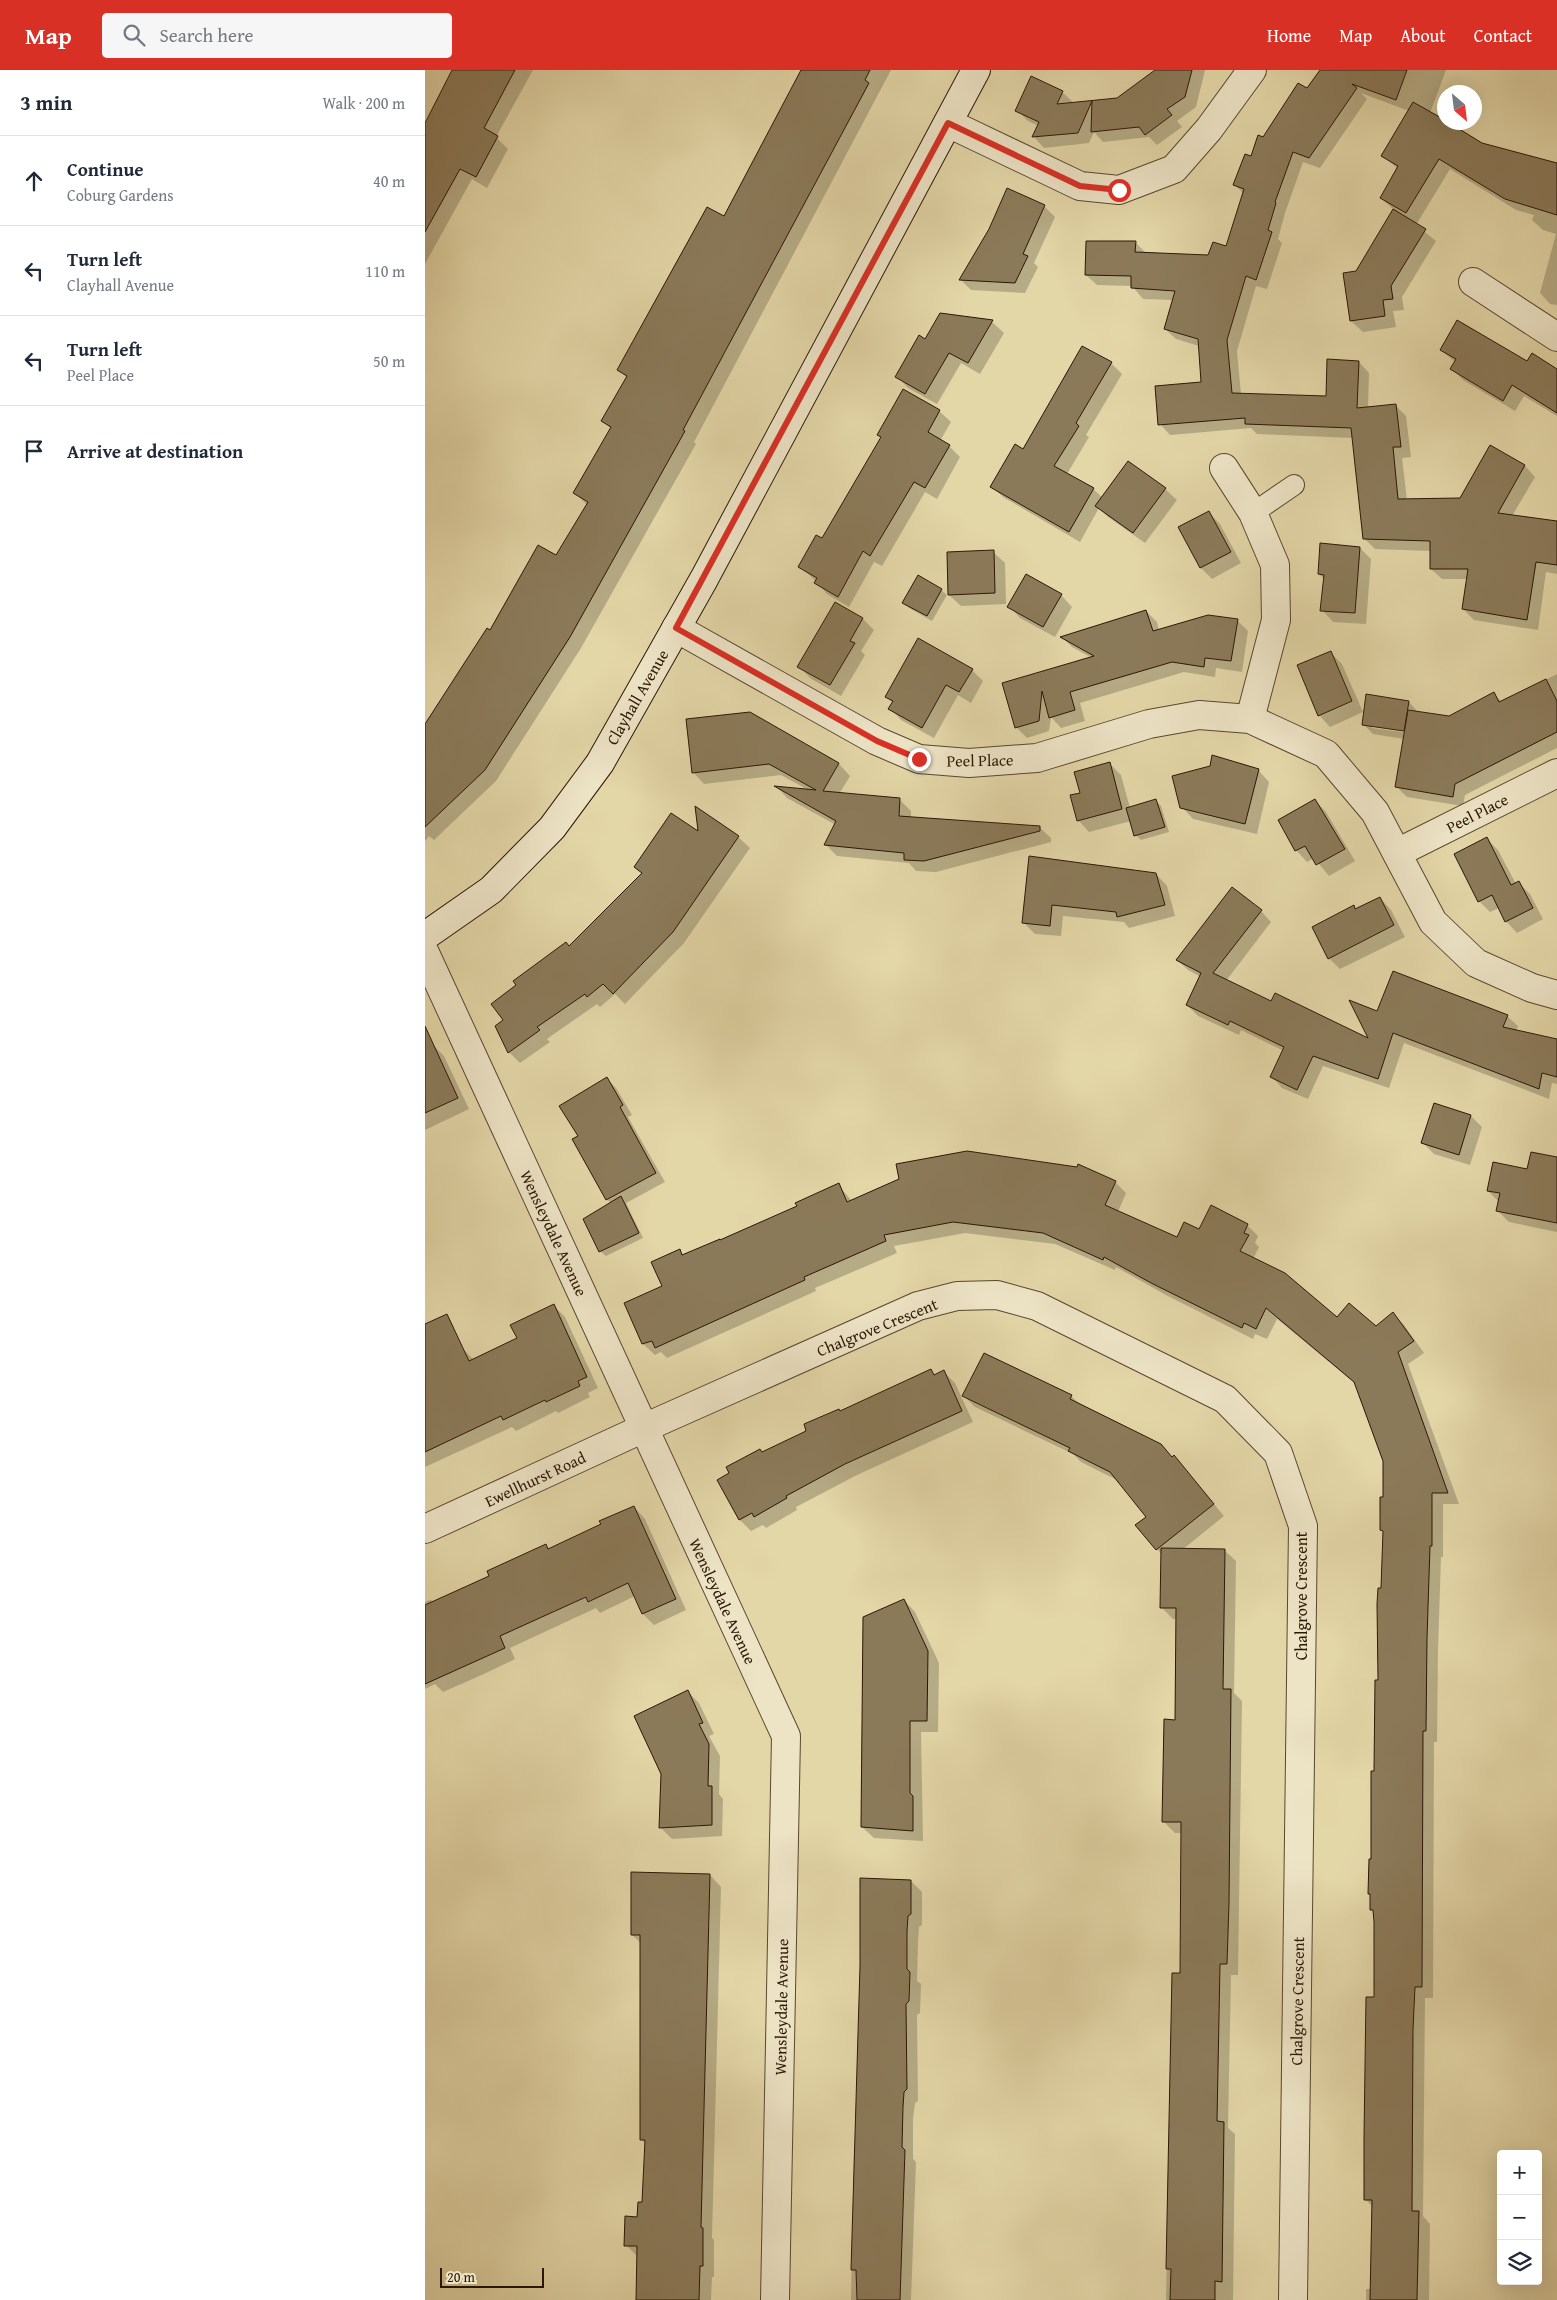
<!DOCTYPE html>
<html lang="en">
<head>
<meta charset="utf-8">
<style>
	body { margin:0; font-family:"Gentium Book Plus",serif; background:#f6f6f7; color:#1f2937 }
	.controls { position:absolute; right:15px; bottom:15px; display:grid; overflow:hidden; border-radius:5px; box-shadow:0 5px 20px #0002 }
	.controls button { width:45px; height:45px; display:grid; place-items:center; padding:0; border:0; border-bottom:1px solid #e0e1e3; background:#fff; color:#1f2937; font:25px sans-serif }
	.compass { position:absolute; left:1012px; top:15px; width:45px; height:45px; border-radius:50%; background:#fff; box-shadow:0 5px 20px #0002; rotate:152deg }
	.scale { position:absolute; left:15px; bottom:12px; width:104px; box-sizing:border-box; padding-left:5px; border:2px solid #2b1705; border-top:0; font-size:14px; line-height:18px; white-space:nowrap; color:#2b1705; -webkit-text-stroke:4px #ede4c6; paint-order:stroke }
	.stop { position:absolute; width:15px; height:15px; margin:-11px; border:4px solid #d93025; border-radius:50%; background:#fff }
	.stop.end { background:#d93025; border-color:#fff; box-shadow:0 1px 5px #0008 }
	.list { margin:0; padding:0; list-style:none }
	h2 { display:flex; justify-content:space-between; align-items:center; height:65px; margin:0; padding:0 20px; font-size:21px }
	h2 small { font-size:16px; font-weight:400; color:#747a83 }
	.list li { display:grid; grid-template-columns:32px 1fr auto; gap:15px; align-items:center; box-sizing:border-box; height:90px; padding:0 20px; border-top:1px solid #e0e1e3 }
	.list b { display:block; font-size:19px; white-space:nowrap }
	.list p { margin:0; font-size:16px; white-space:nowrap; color:#747a83 }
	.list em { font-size:16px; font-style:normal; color:#747a83 }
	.icon { flex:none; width:28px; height:28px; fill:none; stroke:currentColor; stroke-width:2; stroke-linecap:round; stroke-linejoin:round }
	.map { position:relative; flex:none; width:1132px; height:2230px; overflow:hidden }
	header { display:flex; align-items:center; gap:30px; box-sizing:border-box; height:70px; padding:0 25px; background:#d93025; color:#fff }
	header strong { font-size:24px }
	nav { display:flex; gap:28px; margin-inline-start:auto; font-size:18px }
	.search { width:350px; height:45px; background:#f6f6f7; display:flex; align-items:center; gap:12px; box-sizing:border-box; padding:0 18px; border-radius:5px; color:#747a83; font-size:19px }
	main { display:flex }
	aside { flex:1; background:#fff }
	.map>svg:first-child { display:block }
	.shadow { fill:#0003; fill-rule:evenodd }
	.building { fill:#8b7a59; stroke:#2b1705 }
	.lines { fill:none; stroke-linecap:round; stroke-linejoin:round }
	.lane-casing { stroke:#59472e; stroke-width:22 }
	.street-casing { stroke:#59472e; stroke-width:30 }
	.secondary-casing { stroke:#2b1705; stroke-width:30 }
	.lane { stroke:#ede4c6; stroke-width:20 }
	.street { stroke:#ede4c6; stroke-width:28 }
	.secondary { stroke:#ede4c6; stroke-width:28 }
	.route { stroke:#d93025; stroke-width:6 }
	.labels { text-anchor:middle; stroke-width:4; stroke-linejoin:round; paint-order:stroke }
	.street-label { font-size:16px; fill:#2b1705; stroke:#ede4c6 }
</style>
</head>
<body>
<header>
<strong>Map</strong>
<div class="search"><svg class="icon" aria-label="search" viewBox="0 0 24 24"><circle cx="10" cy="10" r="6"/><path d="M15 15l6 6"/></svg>Search here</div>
<nav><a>Home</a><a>Map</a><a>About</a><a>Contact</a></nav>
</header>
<main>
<aside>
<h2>3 min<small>Walk · 200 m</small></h2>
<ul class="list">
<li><svg class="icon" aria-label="ahead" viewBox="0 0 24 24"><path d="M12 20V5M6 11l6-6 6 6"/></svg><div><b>Continue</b><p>Coburg Gardens</p></div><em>40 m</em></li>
<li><svg class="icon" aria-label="left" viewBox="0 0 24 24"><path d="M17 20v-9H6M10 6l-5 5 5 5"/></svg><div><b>Turn left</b><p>Clayhall Avenue</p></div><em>110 m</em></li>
<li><svg class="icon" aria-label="left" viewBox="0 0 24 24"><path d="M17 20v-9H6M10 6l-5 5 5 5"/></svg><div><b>Turn left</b><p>Peel Place</p></div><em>50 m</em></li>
<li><svg class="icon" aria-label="arrive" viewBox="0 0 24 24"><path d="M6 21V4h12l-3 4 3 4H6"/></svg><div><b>Arrive at destination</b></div></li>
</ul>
</aside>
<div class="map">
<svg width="1132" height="2230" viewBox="0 0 1132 2230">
	<rect width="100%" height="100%" fill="#e3d6a7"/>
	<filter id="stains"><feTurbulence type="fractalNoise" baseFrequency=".004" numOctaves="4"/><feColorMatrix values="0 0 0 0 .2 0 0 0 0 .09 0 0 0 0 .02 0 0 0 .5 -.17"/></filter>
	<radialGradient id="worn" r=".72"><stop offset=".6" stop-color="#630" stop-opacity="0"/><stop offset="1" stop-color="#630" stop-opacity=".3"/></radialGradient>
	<g class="shadow">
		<polygon points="31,0 108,0 71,67 83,79 62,118 47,109 0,194 0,54"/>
		<polygon points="377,0 466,0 269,372 271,374 156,578 71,711 9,770 4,766 0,771 0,656 66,562 132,487 162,435 150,423 186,359 178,351 202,308 194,300 299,148"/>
		<polygon points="732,0 780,0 771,37 752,51 757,57 732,75 724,67 678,72 669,62 664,73 619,78 609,67 614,56 603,51 592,40 637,22 649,33 693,29"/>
		<polygon points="896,0 1021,0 1005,43 1057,74 1132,105 1132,235 1125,234 1115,223 1131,164 1118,160 1107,150 1109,145 1091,140 1025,99 991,155 1011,171 977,227 979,240 968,241 971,257 938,262 926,251 931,202 969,140 956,128 973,99 957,85 984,41 936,23 942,29 895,98 878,92 860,143 853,169 857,173 842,219 831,216 812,281 816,324 902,327 934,292 944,303 943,338 970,335 981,346 986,387 977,388 982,430 1035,429 1066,377 1100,396 1110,407 1087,446 1132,452 1132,504 1121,502 1113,560 1049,550 1038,539 1043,509 1017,509 1006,499 1006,481 950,479 939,468 928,368 832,364 826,358 745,365 735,354 778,314 774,276 751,269 740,259 749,230 718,229 707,216 672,215 661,205 710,172 721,183 784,187 802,178 819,124 810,115 838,68 882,20"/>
		<polygon points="583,120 619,136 630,147 609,193 613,197 600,223 546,220 536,210 565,159"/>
		<polygon points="516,244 567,252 579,263 555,304 536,293 512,334 483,318 472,306 501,270"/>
		<polygon points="1016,280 1103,293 1132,300 1132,346 1099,326 1090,341 1038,310 1027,299 1031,293"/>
		<polygon points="686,293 697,304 661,365 664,367 642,404 668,419 678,428 704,393 740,419 752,430 720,473 683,447 674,438 655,472 578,427 567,417 599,380"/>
		<polygon points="514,341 526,352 515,371 524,376 535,387 512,429 500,422 457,496 449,492 424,537 402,524 391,511 375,497 397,470 457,368 453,364"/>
		<polygon points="783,442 795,454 816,493 787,509 776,498"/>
		<polygon points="935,478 946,489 941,554 908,552 897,540 899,509 894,504"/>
		<polygon points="568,482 580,493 581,534 536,536 524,525"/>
		<polygon points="516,520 522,525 507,551 484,538 479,532"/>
		<polygon points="636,525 647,537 630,567 595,548 584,536"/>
		<polygon points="410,533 438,549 449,560 436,581 440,585 416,626 385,608 374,596"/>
		<polygon points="721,541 732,552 734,560 812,550 823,561 817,602 791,598 790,607 759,602 655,633 660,651 636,658 626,647 624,661 602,668 591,657 579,614 667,588 647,577 637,567"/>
		<polygon points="906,583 917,594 938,642 905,657 894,645"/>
		<polygon points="547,600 558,611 546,633 533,625 509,668 476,650 465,638 468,633 461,627"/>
		<path d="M1132,604V678L1040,725L1038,736L982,727L972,717L979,669L948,664L938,654L984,632L993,642L1024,647L1069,624L1077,632ZM947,655L985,661V663L947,658Z"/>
		<polygon points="325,643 414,694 425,706 414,724 475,730 486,741 486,748 614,757 626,768 626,772 511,802 491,801 484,793 412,786 401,775 411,755 362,728 353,718 385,721 356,705 279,714 268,702"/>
		<polygon points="685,694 696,705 705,738 731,731 736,736 744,762 716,770 711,765 706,751 664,762 653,750 656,723"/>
		<polygon points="833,700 844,712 832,764 768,749 757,737"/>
		<polygon points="890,730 901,742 930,791 904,806 889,788 882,792 871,780"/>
		<polygon points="272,739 313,767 325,778 259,873 200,934 190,924 175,937 172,934 122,969 125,972 95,993 84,982 80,950 145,877 217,804 211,797 274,763"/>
		<polygon points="1062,769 1073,780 1091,814 1094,813 1105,824 1118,849 1092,863 1081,851 1074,838 1065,842 1054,831"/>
		<polygon points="605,788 731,804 742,816 750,846 704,858 699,852 638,846 636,866 610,864 598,852"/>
		<polygon points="955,828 966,840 980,867 915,899 904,888 928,837 932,840"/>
		<polygon points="836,841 846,852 801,911 847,932 946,971 952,942 1082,946 1093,956 1091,961 1132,970 1132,1014 1127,1013 1124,1029 979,973 964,1018 898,996 883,1029 857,1018 847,1007 859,981 816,960 814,965 773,946 762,935 776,907 763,900 752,890"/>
		<polygon points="8,975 19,986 44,1039 0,1060 0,978"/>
		<polygon points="182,1009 191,1018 207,1045 203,1047 240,1112 201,1133 218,1168 181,1186 175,1181 186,1134 182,1129 154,1067"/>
		<polygon points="1010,1035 1046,1046 1057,1057 1045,1095 1009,1084 998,1073"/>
		<polygon points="1132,1088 1132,1162 1084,1152 1072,1140 1074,1132 1063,1121"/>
		<polygon points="690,1112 701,1123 693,1142 753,1168 774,1161 822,1155 833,1166 830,1173 834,1177 828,1189 912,1249 950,1257 968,1244 979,1255 999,1283 983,1294 1034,1434 1018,1434 1018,1487 1016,1487 1013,1580 1012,1672 1009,1672 1008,1928 1000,1928 998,2146 1005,2154 1004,2230 941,2230 941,2219 946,2219 948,2137 940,2129 950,1929 949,1842 947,1839 947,1791 959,1462 957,1460 959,1391 931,1314 852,1249 842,1269 830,1264 828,1269 741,1225 691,1197 690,1200 630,1174 540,1163 469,1176 472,1183 390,1218 391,1221 242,1288 236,1282 230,1285 218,1274 201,1234 239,1217 254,1181 259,1186 373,1137 413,1115 427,1131"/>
		<polygon points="129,1236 140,1247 173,1318 163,1323 165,1327 133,1343 131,1341 91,1361 87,1357 0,1397 0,1295 37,1278 49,1290 93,1269"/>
		<polygon points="506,1301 510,1305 518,1301 530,1313 548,1352 432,1405 371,1437 372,1440 341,1458 338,1455 326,1461 315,1450 294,1410 337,1383 383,1361 415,1342"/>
		<polygon points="539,1326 646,1326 658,1337 748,1388 749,1386 799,1446 757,1480 799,1480 811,1491 809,1623 817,1631 813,1905 806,1905 803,2058 810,2064 808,2230 741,2230 748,1904 756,1904 757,1763 750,1763 738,1751 752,1651 753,1549 748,1549 737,1538 737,1485 712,1455 723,1447 694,1411 656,1392 648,1384 550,1337"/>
		<polygon points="209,1437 220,1449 261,1540 229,1555 218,1544 210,1526 175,1543 171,1538 85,1578 90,1589 61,1603 18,1622 10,1614 0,1619 0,1532 5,1530 11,1532 66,1506 121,1475 125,1480"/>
		<polygon points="479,1530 490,1542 514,1593 513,1662 496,1662 498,1771 449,1768 437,1757"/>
		<polygon points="263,1622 274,1633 289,1664 284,1666 295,1686 294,1724 298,1729 297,1766 247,1769 235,1757"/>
		<polygon points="285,1805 296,1817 287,2168 289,2170 289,2207 287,2207 286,2230 213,2230 212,2186 201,2175 218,2133 221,2074 216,2069 217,1874 207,1865"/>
		<polygon points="486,1811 497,1822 497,1855 494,1857 493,1873 492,1911 496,1914 495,1943 492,1945 493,2031 490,2033 488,2049 488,2089 491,2092 486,2230 426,2230 429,2074 431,2074"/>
	</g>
	<g class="building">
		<polygon points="27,0 90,0 59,58 73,66 51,107 35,99 0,162 0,53"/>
		<polygon points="376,0 445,0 440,10 444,13 258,360 260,361 145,567 60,700 0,757 0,654 62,558 65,560 113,475 131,485 163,432 148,423 186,357 176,351 202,306 192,300 282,137 299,146"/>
		<polygon points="730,0 767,0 760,27 742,39 747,45 720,65 714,57 666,62 667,31 653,63 607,67 614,52 590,41 606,6 638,21 632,34 692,28"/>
		<polygon points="895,0 982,0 971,30 927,14 932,18 884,88 868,82 850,132 851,133 843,160 847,162 831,210 821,206 802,270 807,323 901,326 902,289 934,291 932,338 971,334 976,377 968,377 973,429 1035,428 1065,375 1100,395 1073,443 1132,451 1132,495 1111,492 1102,550 1037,539 1043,499 1005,499 1005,471 938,469 926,358 820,354 820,348 733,355 730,316 776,312 773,269 739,259 750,221 706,218 706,206 660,205 661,171 711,171 710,182 783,185 788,172 801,176 819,119 808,115 820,84 826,86 833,65 838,67 873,13 882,18"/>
		<polygon points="988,32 1020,50 1020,52 1023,52 1057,73 1132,93 1132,145 1080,129 1014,89 981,143 955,128 973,96 956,86"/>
		<polygon points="582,118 620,135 598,184 603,186 590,213 534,210 564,159"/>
		<polygon points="968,139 1001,159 966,216 968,229 958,230 960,246 925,251 918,203 931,201"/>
		<polygon points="515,243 568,250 543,293 524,283 500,324 470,307 494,265 500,269"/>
		<polygon points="1032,250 1102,291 1107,283 1132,299 1132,343 1087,315 1078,331 1025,299 1031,289 1015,280"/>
		<polygon points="657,276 687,292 651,353 654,356 629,396 669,418 644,462 565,417 590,374 598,379"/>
		<polygon points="478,319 515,340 503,362 525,375 500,418 489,412 445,486 438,481 413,527 389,513 392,508 373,497 391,465 397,468 456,367 452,365"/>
		<polygon points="703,391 741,418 708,463 670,436"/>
		<polygon points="784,441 806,482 775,498 753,457"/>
		<polygon points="895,473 935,477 930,543 895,541 899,505 893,504"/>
		<polygon points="569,480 570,523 523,525 522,482"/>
		<polygon points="601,504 637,524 618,557 582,537"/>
		<polygon points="493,505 517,519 502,546 477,533"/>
		<polygon points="410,532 438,548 425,571 430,573 405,615 372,597"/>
		<polygon points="721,540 728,561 783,545 813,549 806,591 780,588 779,597 747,592 645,622 650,640 624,648 617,621 614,651 590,658 577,613 669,586 635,567"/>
		<polygon points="493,568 548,599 534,622 521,615 497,658 463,639 468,631 460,627"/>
		<polygon points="906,581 927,631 893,646 872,595"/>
		<polygon points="1121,609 1132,631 1132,662 1030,714 1028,727 970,717 983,640 1024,646 1069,622 1074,632"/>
		<polygon points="941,624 984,631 979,661 937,655"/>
		<polygon points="325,642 414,693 398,721 475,728 474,746 615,756 615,761 499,791 479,790 479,783 399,775 411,751 349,716 391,720 344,694 267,703 261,649"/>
		<polygon points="787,685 834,699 820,754 755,738 747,706 785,696"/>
		<polygon points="685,692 697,739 652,751 645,725 655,723 649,702"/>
		<polygon points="731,729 740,757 709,766 701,738"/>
		<polygon points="890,729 920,779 891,795 880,776 870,781 853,750"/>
		<polygon points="270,736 314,766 248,862 188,924 178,914 162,927 160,924 112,957 115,960 83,983 70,956 78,950 66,934 91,915 88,911 141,872 144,876 217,803 209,797 246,743 273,761"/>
		<polygon points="1062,767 1086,815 1094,811 1108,838 1080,852 1067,825 1053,832 1029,784"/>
		<polygon points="604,786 731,803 740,835 692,847 691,842 627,835 625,856 597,853"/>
		<polygon points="807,817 837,840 788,903 846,931 850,923 943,968 924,930 952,941 968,901 1083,945 1078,957 1132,969 1132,1007 1117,1003 1114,1019 968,963 953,1009 888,986 872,1020 845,1007 859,977 805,951 803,955 761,935 776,903 751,890"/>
		<polygon points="955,827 969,855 903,889 887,857 929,835 930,839"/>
		<polygon points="0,956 33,1028 0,1043"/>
		<polygon points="182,1007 198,1035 195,1037 231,1103 181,1130 147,1069 153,1066 134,1036"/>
		<polygon points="1009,1033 1046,1045 1034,1085 996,1073"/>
		<polygon points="542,1081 652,1097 653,1094 691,1111 680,1135 752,1167 759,1152 774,1159 786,1135 823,1154 819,1163 824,1165 815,1181 860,1203 912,1247 924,1233 951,1256 968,1242 989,1271 973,1282 1023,1423 1007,1423 1007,1476 1005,1476 1002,1568 1001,1661 998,1661 997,1917 990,1917 988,1959 987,2141 994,2141 992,2230 945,2230 947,2130 939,2130 939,2067 941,1927 949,1927 949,1852 948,1840 945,1840 945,1824 943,1824 944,1789 946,1789 946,1701 949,1701 950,1610 953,1610 952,1534 953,1518 956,1518 958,1461 955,1460 955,1427 958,1427 958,1391 929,1312 841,1238 831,1259 819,1253 817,1258 728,1214 679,1187 678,1190 618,1163 528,1152 459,1165 461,1171 379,1207 380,1210 230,1278 227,1271 217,1274 199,1233 237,1216 226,1192 255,1179 257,1185 295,1169 295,1170 372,1136 370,1133 414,1113 422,1132 474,1109 471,1094"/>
		<polygon points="1106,1082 1132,1087 1132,1153 1071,1141 1075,1123 1062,1121 1068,1092 1102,1099"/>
		<polygon points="196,1126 214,1163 174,1182 158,1149"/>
		<polygon points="129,1234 162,1307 153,1311 155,1316 121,1332 120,1330 78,1350 76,1346 0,1382 0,1254 22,1244 44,1291 92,1268 85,1255"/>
		<polygon points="559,1283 647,1325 645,1329 736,1374 747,1387 749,1385 789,1434 731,1480 710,1455 721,1447 685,1402 643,1381 645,1378 537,1326"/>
		<polygon points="506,1299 509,1305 519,1300 537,1341 420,1394 361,1426 362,1428 329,1447 327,1443 314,1450 292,1410 304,1403 301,1397 335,1379 337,1382 381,1361 379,1354 414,1339 415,1341"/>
		<polygon points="209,1436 251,1529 217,1544 203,1513 163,1532 161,1527 75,1566 80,1578 0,1614 0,1535 64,1506 62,1501 121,1474 123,1479 176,1454 174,1451"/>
		<polygon points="736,1478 800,1479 798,1619 806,1619 804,1833 802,1894 795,1894 792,2051 799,2052 797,2212 790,2211 790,2230 745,2230 746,2199 741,2199 747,1903 755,1903 756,1752 737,1752 739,1649 750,1650 751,1538 735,1538"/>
		<polygon points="479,1529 503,1581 502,1651 485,1651 485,1723 488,1726 488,1761 436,1757 438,1547"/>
		<polygon points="263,1620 278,1653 274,1654 284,1674 283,1716 287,1716 287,1755 234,1758 236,1704 209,1646"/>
		<polygon points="206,1802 285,1804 276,2157 278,2158 278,2196 275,2196 274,2230 211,2230 212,2176 199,2176 200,2146 212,2147 213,2132 217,2132 220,2070 215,2070 215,1865 206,1865"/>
		<polygon points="435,1808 486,1810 486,1844 483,1846 482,1861 482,1899 485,1902 484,1931 481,1934 482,2019 479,2022 478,2037 477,2077 480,2080 475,2230 432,2230 431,2200 426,2200 435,1896"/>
	</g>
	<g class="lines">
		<defs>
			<polyline id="lane" points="828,443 869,415"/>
			<g id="street">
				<polyline points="523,53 655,116 694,120 749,99 784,59 827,0"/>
				<polyline points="1048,212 1132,267"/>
				<polyline points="799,398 828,443 850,495 851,550 825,649"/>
				<polyline points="251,558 452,671 494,689 544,693 612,688 724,654 774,645 825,649 901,684 950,742 1008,852 1051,893 1107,918 1132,925"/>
				<polyline points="972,783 1132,703"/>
				<polyline points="0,883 361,1666 350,2230"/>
				<polyline points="0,1459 219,1358 493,1236 532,1226 572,1225 612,1236 800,1329 853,1383 878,1456 868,2230"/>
			</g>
			<polyline id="secondary" points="0,866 66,820 127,758 175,693 279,509 551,0"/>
		</defs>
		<use href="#lane" class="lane-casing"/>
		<use href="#street" class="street-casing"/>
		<use href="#secondary" class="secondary-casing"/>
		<use href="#lane" class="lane"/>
		<use href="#street" class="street"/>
		<use href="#secondary" class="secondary"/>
	</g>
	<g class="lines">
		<polyline class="route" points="494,689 452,671 251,558 523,53 655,116 694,120"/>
	</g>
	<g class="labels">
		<g class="street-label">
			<text transform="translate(212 627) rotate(-60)" y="6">Clayhall Avenue</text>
			<text transform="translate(555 690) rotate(-1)" y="6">Peel Place</text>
			<text transform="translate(1052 743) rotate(-27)" y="6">Peel Place</text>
			<text transform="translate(129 1163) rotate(65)" y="6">Wensleydale Avenue</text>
			<text transform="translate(452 1257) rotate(-22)" y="6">Chalgrove Crescent</text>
			<text transform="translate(110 1409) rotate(-25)" y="6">Ewellhurst Road</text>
			<text transform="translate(876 1526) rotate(-90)" y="6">Chalgrove Crescent</text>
			<text transform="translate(298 1531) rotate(65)" y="6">Wensleydale Avenue</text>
			<text transform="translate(872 1931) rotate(-89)" y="6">Chalgrove Crescent</text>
			<text transform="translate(356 1937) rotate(-89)" y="6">Wensleydale Avenue</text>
		</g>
	</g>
	<rect width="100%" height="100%" filter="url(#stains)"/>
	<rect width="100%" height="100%" fill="url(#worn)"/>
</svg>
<div class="controls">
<button>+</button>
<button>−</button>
<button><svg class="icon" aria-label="layers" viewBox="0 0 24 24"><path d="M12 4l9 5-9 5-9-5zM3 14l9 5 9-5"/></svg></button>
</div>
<svg class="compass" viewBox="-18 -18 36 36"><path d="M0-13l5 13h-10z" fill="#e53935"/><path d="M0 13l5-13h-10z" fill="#747a83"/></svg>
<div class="scale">20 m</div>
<div class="stop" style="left:694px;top:120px"></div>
<div class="stop end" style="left:494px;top:689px"></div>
</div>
</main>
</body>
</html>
